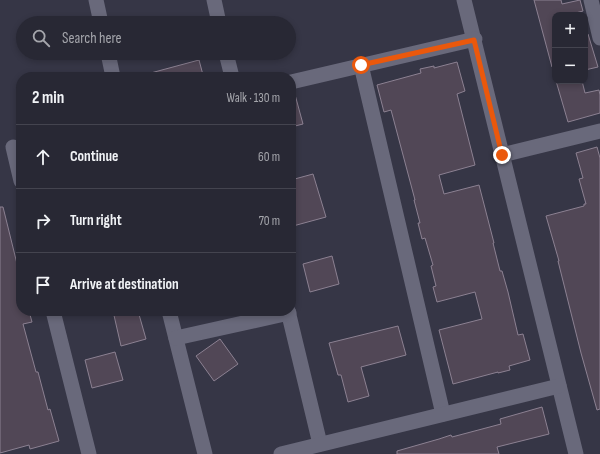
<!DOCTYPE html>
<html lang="en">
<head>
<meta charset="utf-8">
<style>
	body { margin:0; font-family:"Sofia Sans Condensed",sans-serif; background:#343440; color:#f1f3f6 }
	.controls { position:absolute; right:12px; top:12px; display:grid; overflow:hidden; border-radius:8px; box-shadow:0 2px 6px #0003 }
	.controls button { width:36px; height:36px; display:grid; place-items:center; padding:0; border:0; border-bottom:1px solid #44444f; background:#282834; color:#f1f3f6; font:20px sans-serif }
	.stop { position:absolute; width:12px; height:12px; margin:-9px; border:3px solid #ea580c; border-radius:50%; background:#fff }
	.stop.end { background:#ea580c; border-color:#fff; box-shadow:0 1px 4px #0008 }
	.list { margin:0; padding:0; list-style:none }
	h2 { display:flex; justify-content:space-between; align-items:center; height:52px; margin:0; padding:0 16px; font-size:17px }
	h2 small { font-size:13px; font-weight:400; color:#a5a6ac }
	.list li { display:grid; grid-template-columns:26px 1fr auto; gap:12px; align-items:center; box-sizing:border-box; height:64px; padding:0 16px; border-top:1px solid #44444f }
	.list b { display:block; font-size:15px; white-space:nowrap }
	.list em { font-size:13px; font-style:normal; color:#a5a6ac }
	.icon { flex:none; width:22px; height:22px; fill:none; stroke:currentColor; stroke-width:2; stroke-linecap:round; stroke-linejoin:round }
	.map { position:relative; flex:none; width:600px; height:454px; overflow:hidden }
	.search { position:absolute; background:#282834; box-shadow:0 2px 6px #0003; left:16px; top:16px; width:280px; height:44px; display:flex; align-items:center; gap:10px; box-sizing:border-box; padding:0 14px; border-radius:22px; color:#a5a6ac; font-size:15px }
	.panel { position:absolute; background:#282834; box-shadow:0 2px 6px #0003; left:16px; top:72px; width:280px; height:244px; border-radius:16px }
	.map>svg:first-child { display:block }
	.building { fill:#514756; stroke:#8c8192 }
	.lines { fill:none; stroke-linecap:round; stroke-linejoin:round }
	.minor { stroke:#69697b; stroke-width:15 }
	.route { stroke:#ea580c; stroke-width:5 }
</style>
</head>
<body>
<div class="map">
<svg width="600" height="454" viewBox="0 0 600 454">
	<rect width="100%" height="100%" fill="#363646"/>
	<g class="building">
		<polygon points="534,0 561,0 562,4 580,0 583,11 568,15 555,15 555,67 552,67"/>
		<polygon points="585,34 588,34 598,67 585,70"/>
		<polygon points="199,60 203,75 195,77 147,77 147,74"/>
		<polygon points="457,62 465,91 457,94 475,165 439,175 444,194 479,185 494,243 493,243 500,271 502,271 508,292 518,335 523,334 530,360 509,366 510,370 498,373 498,372 453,384 439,330 482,319 475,292 437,302 433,287 436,286 431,266 433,265 425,238 422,239 418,223 420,223 414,200 415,200 391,110 384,112 377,85 421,73 420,69 434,66 434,68"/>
		<polygon points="556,81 582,81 585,93 599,90 600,95 600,113 568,122"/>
		<polygon points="294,91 303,124 291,127 291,92"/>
		<polygon points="597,147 600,158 600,409 597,410 581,353 558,261 559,261 546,216 584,206 584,204 586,204 579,179 583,178 576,153"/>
		<polygon points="313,174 326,217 293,226 291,219 291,180"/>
		<polygon points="0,207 3,207 21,280 21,311 29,311 32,322 23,324 36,372 38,372 48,410 50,409 59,441 30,449 29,445 0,453"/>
		<polygon points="332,256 339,284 310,292 303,264"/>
		<polygon points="113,311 138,311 146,339 121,346"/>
		<polygon points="398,326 406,355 361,367 369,396 348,402 341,375 338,375 329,343"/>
		<polygon points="220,339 238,364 214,381 196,356"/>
		<polygon points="115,352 123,380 92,388 85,360"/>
		<polygon points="542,407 549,434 497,447 499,454 397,454 397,451 439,439 451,435 452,437 501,424 500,419"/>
	</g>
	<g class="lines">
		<g class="minor">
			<polyline points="96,0 101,23"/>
			<polyline points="214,0 219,23"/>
			<polyline points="464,0 576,454"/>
			<polyline points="591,0 600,38"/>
			<polyline points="108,53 113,77"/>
			<polyline points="226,53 232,77"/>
			<polyline points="361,65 443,414"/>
			<polyline points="291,82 475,39"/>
			<polyline points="13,147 21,181"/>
			<polyline points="502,155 600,131"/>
			<polyline points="53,311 89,454"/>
			<polyline points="169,311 205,454"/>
			<polyline points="288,311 320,444"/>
			<polyline points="176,338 289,313"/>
			<polyline points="281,454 559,386"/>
		</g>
	</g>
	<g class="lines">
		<polyline class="route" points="361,65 474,40 502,155"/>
	</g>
</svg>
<div class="controls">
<button>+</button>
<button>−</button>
</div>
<div class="stop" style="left:361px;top:65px"></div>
<div class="stop end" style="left:502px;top:155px"></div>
<div class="search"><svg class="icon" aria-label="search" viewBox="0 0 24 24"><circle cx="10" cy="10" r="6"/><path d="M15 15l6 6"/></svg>Search here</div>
<section class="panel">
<h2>2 min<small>Walk · 130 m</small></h2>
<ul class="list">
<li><svg class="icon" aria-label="ahead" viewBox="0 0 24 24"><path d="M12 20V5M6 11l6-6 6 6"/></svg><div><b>Continue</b></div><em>60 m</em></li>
<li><svg class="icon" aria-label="right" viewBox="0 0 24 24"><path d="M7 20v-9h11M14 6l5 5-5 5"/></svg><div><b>Turn right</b></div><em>70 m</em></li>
<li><svg class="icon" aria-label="arrive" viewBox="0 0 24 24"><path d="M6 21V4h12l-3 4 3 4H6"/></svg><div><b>Arrive at destination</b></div></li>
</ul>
</section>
</div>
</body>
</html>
